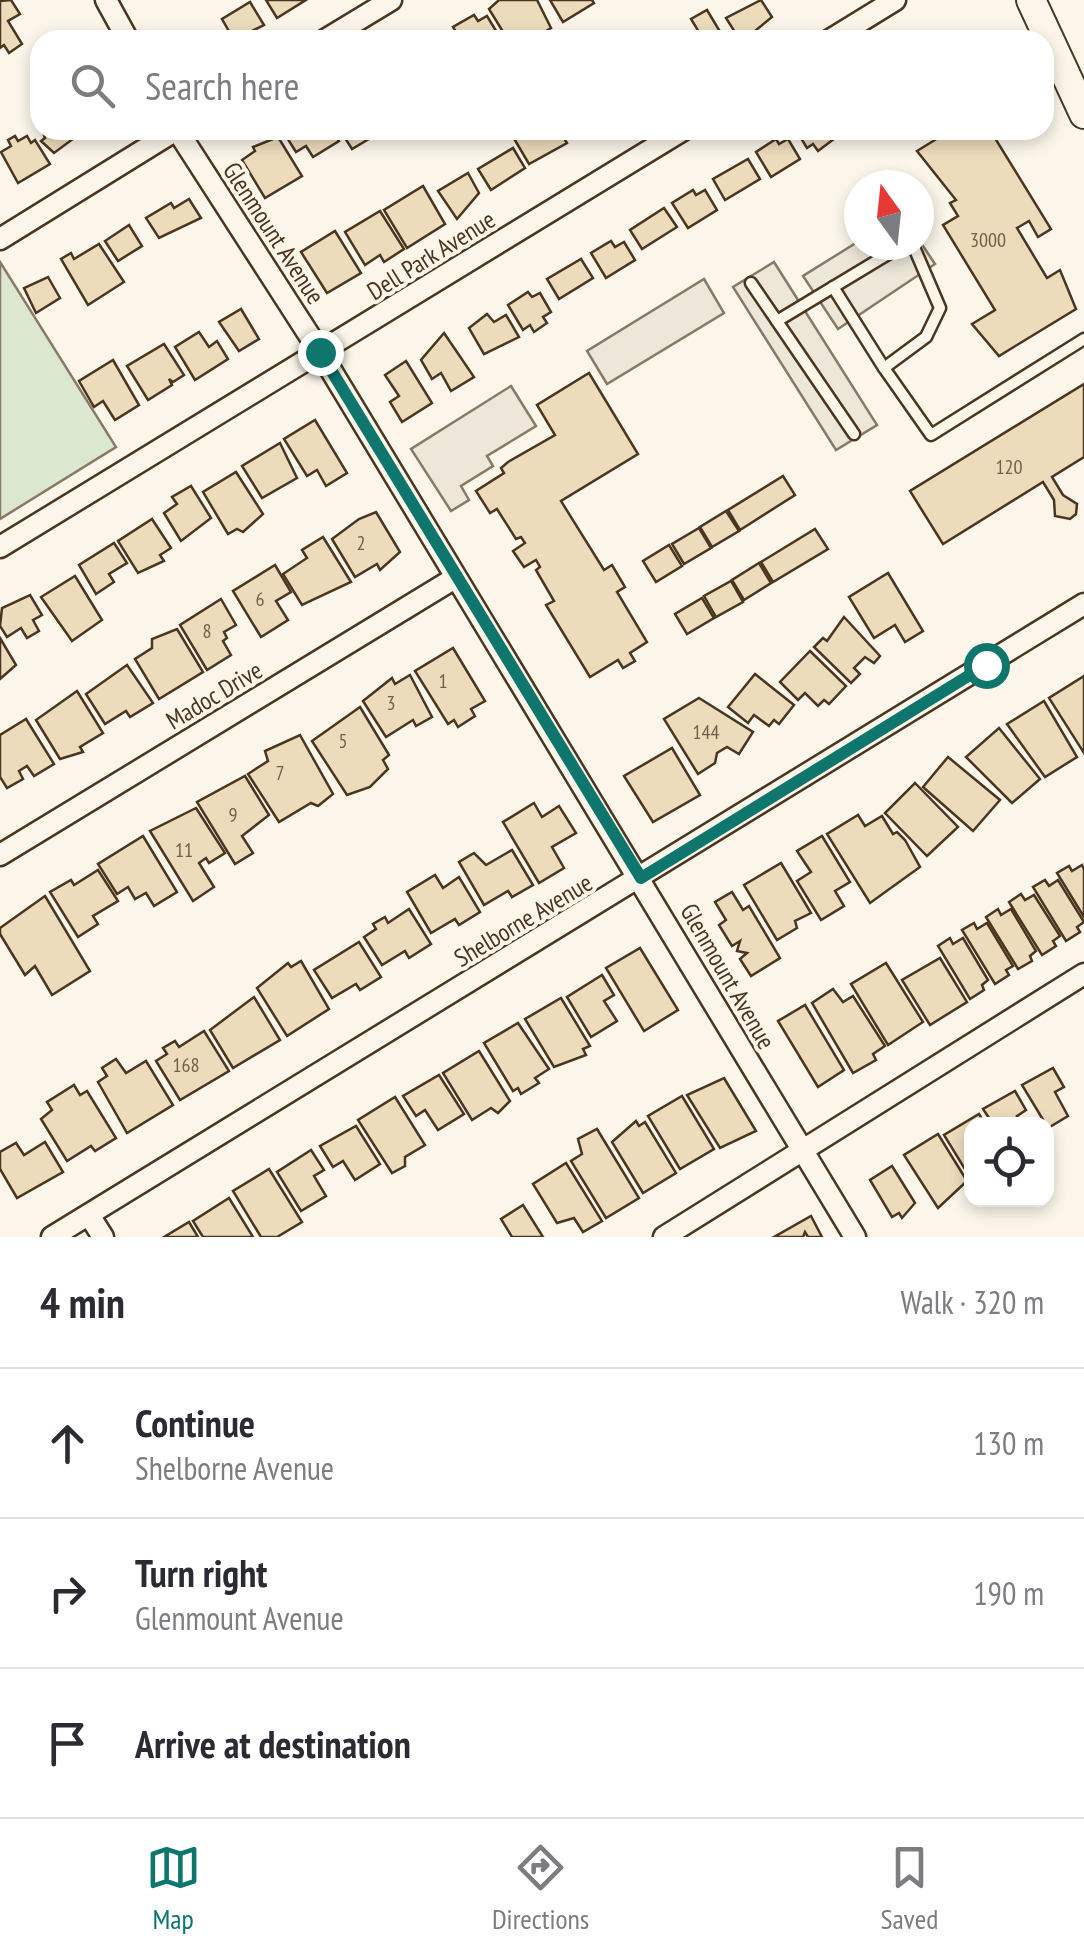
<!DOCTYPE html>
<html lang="en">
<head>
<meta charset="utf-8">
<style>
	body { margin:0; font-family:"PT Sans Narrow",sans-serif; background:#f7f7f7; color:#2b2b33 }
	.controls { position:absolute; right:30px; bottom:30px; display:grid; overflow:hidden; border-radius:20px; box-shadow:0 5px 15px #0003 }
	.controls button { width:90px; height:90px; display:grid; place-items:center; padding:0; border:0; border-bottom:2px solid #e1e1e2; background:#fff; color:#2b2b33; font:50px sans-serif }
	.compass { position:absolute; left:844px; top:170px; width:90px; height:90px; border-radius:50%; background:#fff; box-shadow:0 5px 15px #0003; rotate:345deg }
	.stop { position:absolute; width:30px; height:30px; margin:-22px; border:8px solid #0f766e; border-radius:50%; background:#fff }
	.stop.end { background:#0f766e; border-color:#fff; box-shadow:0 2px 10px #0008 }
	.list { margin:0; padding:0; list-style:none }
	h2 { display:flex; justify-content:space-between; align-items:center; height:130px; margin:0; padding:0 40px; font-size:42px }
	h2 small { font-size:32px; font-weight:400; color:#7c7c81 }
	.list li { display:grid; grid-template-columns:65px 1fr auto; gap:30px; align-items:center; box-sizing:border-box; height:150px; padding:0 40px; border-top:2px solid #e1e1e2 }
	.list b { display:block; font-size:38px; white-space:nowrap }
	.list p { margin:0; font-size:32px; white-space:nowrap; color:#7c7c81 }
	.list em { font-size:32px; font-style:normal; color:#7c7c81 }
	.icon { flex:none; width:55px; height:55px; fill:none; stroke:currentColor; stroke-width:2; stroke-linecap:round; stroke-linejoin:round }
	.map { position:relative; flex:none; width:1084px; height:1237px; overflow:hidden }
	.search { position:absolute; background:#fff; box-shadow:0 5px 15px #0003; left:30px; right:30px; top:30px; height:110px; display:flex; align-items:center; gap:25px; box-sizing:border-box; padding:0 35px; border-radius:30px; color:#7c7c81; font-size:38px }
	.sheet { height:580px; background:#fff }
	nav { display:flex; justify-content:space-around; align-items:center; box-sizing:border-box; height:140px; border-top:2px solid #e1e1e2; background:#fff; font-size:28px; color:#7c7c81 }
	nav a { display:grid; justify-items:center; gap:5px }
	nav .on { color:#0f766e }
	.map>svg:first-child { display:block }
	.green { fill:#dce7d0; stroke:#887966; stroke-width:2.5 }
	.parking { fill:#ede7d9; stroke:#887966; stroke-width:2.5 }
	.building { fill:#ecdcbc; stroke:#4a3520; stroke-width:2.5 }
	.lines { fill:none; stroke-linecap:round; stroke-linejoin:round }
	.service-casing { stroke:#4a3520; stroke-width:15 }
	.minor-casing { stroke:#4a3520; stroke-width:25 }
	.secondary-casing { stroke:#4a3520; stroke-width:32 }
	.service { stroke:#fbf6e9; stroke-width:10 }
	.minor { stroke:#fbf6e9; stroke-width:20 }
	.secondary { stroke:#fbf6e9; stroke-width:28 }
	.route { stroke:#0f766e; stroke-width:12 }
	.labels { text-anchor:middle; stroke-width:8; stroke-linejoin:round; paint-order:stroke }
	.number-label { font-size:20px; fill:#725f47 }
	.street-label { font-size:25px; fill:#4a3520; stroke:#fbf6e9 }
</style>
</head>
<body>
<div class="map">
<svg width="1084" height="1237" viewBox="0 0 1084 1237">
	<rect width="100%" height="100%" fill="#fbf6e9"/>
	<polygon class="green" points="0,262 116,447 0,519"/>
	<g class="parking">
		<polygon points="919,240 935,264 838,329 803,276 859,241 859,245 919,245"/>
		<polygon points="774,262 877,425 836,450 733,287"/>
		<polygon points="704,279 724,313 607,384 587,351"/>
		<polygon points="511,386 536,426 487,456 493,466 461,486 469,500 451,511 411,449"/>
	</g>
	<g class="building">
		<polygon points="11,0 20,14 8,21 22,44 9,53 4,45 0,48 0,1"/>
		<polygon points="266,0 306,0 277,18"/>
		<polygon points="499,0 537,0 551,28 531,40 508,40 489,9"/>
		<polygon points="550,0 592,0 594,3 563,22"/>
		<polygon points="761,0 772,17 750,35 748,32 738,37 726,18"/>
		<polygon points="250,2 264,25 234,40 222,19"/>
		<polygon points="707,10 725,40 686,40 699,32 691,19"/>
		<polygon points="474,15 478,21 487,16 498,34 488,40 461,40 453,27"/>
		<polygon points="85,130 54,153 41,141 45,138 42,130"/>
		<polygon points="289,130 332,130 339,141 313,157 306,146 296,152 284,133"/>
		<polygon points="340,130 384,130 352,149"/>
		<polygon points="509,130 559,130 567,143 529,164"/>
		<polygon points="796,130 841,130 843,132 818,151 813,144 807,148"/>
		<polygon points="951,130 990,130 1051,229 1038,237 1029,221 1017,228 1047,278 1060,270 1076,309 999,356 972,324 995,310 943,225 958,216 950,203 956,200 917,151"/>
		<polygon points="15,136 18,141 27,136 31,143 35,140 50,164 18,183 1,152 11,146 8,140"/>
		<polygon points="278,137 302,176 265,198 242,160 255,151 253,147"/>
		<polygon points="776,139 779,144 788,139 800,159 771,177 756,152"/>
		<polygon points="513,148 525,168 491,190 478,169"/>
		<polygon points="748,159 760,179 725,200 713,179"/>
		<polygon points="468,173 479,193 457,219 438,191"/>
		<polygon points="423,186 445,224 407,248 384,210"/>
		<polygon points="693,190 696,195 705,190 717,210 688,228 672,203"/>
		<polygon points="189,199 201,218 159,238 146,218 171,203 174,208"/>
		<polygon points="664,208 677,227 642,249 630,230"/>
		<polygon points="380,211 404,249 384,262 380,255 365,265 345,232"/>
		<polygon points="129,225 142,246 118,261 105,241"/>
		<polygon points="335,231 361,273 327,293 301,252"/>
		<polygon points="611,241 615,247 624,242 635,260 606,278 591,253"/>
		<polygon points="99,244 124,282 88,305 61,259 71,253 74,259"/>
		<polygon points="581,259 593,278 559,299 547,279"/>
		<polygon points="48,277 60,298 36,313 24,288"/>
		<polygon points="528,292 532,297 540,293 551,312 543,317 547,323 534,332 530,325 523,330 508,305"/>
		<polygon points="241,309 259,339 239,351 219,322"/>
		<polygon points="487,314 494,322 506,315 519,337 484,354 469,328"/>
		<polygon points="199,332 209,347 217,341 228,359 195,380 175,347"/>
		<polygon points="444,333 474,377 451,391 441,373 432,379 421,360"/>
		<polygon points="164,344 184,375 173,382 169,379 172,385 148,400 127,366"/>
		<polygon points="113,360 139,405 115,420 103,401 94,407 79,381"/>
		<polygon points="406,361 432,403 402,422 390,402 399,396 385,375"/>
		<polygon points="589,373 638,454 561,501 604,570 612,565 625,587 617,592 647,642 630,653 635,661 623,668 618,660 590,677 546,605 554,601 536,570 540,567 536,560 524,567 513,551 525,543 521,537 516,539 497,509 490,513 476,491 504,473 501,468 508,462 555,435 537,405"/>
		<polygon points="1084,384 1084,457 1052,477 1063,495 1077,504 1076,514 1070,519 1055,516 1054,500 1043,482 943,544 910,491"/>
		<polygon points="315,420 347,473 326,486 317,470 307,476 284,439"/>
		<polygon points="280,443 297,478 262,498 242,466"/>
		<polygon points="236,472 263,514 243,532 237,529 228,534 203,492"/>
		<polygon points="783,476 795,495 740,530 728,510"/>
		<polygon points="191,486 211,518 181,541 164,513 177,504 172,497"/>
		<polygon points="726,511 739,531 712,547 700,527"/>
		<polygon points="376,512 400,552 380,570 377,564 355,577 332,539 359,519"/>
		<polygon points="152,519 171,548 160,555 164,561 138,573 118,541"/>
		<polygon points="699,528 711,548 684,564 672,544"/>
		<polygon points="815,529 828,549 773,582 761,562"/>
		<polygon points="323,537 351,582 302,605 283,574 307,558 302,550"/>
		<polygon points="114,543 127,563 109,574 114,582 96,594 79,565"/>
		<polygon points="669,545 682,566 656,582 643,561"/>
		<polygon points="759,563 771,583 744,600 732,580"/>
		<polygon points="275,565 291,592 276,601 288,620 261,637 233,591"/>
		<polygon points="888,573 923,631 905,642 895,625 874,638 849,597"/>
		<polygon points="75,576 102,620 72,641 41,597"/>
		<polygon points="731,581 743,602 716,617 704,596"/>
		<polygon points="30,595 42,615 33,620 39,631 27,638 21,628 7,637 0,626 2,608"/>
		<polygon points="702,598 714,618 687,634 675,614"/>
		<polygon points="221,599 236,625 224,632 227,638 223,641 231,655 207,670 180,625"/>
		<polygon points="844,617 880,656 874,663 865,657 854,668 860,674 851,683 814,647 823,638 827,641"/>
		<polygon points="177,629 203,672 159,699 135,659 152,648 152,639"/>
		<polygon points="0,638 16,665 0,679"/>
		<polygon points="453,648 485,701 471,709 475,716 458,727 454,720 448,724 415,671"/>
		<polygon points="810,651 846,686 829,704 824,700 818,706 805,693 798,700 780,682"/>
		<polygon points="127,665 153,703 130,717 126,711 105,724 86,694"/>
		<polygon points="755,674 794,705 779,724 774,720 769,726 754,715 748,723 728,707"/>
		<polygon points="410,675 432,717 416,726 413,720 386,737 363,701 392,678 395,684"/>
		<polygon points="1084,676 1084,753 1049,698"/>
		<polygon points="77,691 103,733 80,747 83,752 60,759 36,720"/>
		<polygon points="699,698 753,732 739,754 727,747 717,753 715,763 698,774 664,719"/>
		<polygon points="1044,701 1077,757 1045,777 1007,724"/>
		<polygon points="360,707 389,755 383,760 388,769 370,787 347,795 312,741"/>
		<polygon points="26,719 54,764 34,776 27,766 19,771 23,779 7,788 0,777 0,735"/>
		<polygon points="999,728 1040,779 1012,803 966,757"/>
		<polygon points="300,735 333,794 318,806 311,803 279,822 248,774 268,761 265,751"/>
		<polygon points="672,748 700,795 653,822 624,776"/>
		<polygon points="948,757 1000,800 973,831 923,787"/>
		<polygon points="245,776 269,815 242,836 253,853 235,864 197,802"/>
		<polygon points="915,783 958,827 927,856 885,813"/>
		<polygon points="534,803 542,817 559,806 576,833 552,847 564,868 539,883 503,822"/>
		<polygon points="196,808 225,853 209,863 206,858 199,863 214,887 193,901 150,831"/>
		<polygon points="858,815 865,826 882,816 893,834 897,832 905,840 920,867 870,903 827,834"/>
		<polygon points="143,836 177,892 154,906 146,893 135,899 128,887 117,894 98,864"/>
		<polygon points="822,836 850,882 835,891 844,906 821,920 797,881 811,872 797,851"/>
		<polygon points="512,850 533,885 512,897 508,891 484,905 459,862 474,853 486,865"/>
		<polygon points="781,863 811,913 795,921 797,928 777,940 744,885"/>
		<polygon points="1082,865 1084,869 1084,917 1057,873 1069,866 1072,871"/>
		<polygon points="98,870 118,901 93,916 98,924 78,937 50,892 71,880 74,885"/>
		<polygon points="435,875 443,888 459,877 480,912 459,925 455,919 431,933 407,892"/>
		<polygon points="1045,880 1049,886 1058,880 1084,922 1077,927 1080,932 1066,941 1033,887"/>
		<polygon points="732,892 743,910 749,906 780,958 751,976 740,959 747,953 737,951 740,941 732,946 719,925 726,920 715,902"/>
		<polygon points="1021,894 1025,900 1034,895 1060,936 1053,941 1056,946 1042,955 1009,902"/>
		<polygon points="45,896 90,971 52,995 35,966 25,975 0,934 0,928"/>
		<polygon points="409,909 431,944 409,958 405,951 382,965 364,937 376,929 373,924 385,917 388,923"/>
		<polygon points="998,909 1001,915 1011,909 1036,951 1030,956 1032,961 1018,969 986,917"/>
		<polygon points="974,923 977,929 987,923 1013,966 1006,970 1009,975 995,984 962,930"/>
		<polygon points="950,938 953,944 963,938 988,980 982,985 984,990 970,999 938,946"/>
		<polygon points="359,942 381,977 360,990 356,984 332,998 314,970"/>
		<polygon points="640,948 678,1010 644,1031 606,968"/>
		<polygon points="940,958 967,1002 930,1025 902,980"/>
		<polygon points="301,961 329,1009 287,1036 257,988 288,963 291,967"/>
		<polygon points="886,963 923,1022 888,1045 851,984"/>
		<polygon points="602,975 614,995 604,1001 617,1021 591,1037 567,997"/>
		<polygon points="833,989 843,1002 853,996 885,1046 873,1054 876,1060 853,1073 812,1003"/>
		<polygon points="254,997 280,1040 233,1068 210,1030"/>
		<polygon points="561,998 590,1046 583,1049 586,1055 554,1067 525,1019"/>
		<polygon points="805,1005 844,1070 818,1087 778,1021"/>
		<polygon points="518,1023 549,1069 535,1078 539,1083 521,1094 518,1088 513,1091 484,1043"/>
		<polygon points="204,1031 229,1071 180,1100 156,1061 167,1054 163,1048 175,1041 179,1047"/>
		<polygon points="479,1051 510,1101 498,1113 491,1108 472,1120 443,1073"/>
		<polygon points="116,1059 126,1073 146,1061 173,1105 127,1133 98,1082 107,1076 102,1068"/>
		<polygon points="1053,1068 1064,1087 1055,1092 1068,1116 1048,1128 1022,1085"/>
		<polygon points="439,1075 464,1114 438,1130 425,1110 416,1116 403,1096"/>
		<polygon points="724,1078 756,1131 720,1148 687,1095"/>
		<polygon points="74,1085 80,1095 87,1091 116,1138 95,1151 91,1146 67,1161 41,1119 52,1110 47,1102"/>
		<polygon points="1015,1091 1026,1110 1017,1116 1023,1124 993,1124 983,1109"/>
		<polygon points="682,1096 714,1149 680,1169 648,1116"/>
		<polygon points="395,1097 425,1145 405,1157 405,1166 392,1173 358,1120"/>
		<polygon points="979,1114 985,1124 972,1124 971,1179 944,1135"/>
		<polygon points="636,1121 639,1126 645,1122 676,1173 643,1193 612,1142"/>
		<polygon points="356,1126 380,1164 355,1180 343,1161 333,1167 320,1146"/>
		<polygon points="597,1129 639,1198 606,1218 571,1161 582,1154 578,1139"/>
		<polygon points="938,1134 967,1181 938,1208 904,1155"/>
		<polygon points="45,1142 63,1172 17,1198 0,1169 0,1152 16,1143 24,1155"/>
		<polygon points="311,1150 324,1170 314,1176 326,1196 301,1211 277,1172"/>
		<polygon points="566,1163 602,1221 583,1232 574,1218 557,1223 533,1184"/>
		<polygon points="892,1166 915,1203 902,1218 899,1213 892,1217 870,1180"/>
		<polygon points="269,1169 302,1222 277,1237 261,1237 233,1191"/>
		<polygon points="229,1198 253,1237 203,1237 193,1221"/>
		<polygon points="523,1205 543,1237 512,1237 501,1219"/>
		<polygon points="811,1216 822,1237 808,1237 805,1232 803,1237 774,1237"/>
		<polygon points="189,1222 198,1237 164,1237"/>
	</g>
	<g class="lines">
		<defs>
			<g id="service">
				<polyline points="913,245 940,308 926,337 884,368 931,435 1084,339"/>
				<polyline points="751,283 854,434"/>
				<polyline points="833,287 884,368"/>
				<polyline points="777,321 903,245"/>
			</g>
			<g id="minor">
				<polyline points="106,0 128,40"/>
				<polyline points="325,40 391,0"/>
				<polyline points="830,40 895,0"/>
				<polyline points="177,130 320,352 855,1237"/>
				<polyline points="0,239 176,130"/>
				<polyline points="0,547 683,130"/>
				<polyline points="0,855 455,578"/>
				<polyline points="89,1215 103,1237"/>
				<polyline points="52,1237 1084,604"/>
				<polyline points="664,1237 1084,974"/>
			</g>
			<polyline id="secondary" points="1031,0 1084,114"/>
		</defs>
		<use href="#service" class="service-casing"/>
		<use href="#minor" class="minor-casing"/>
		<use href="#secondary" class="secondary-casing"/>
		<use href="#service" class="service"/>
		<use href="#minor" class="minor"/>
		<use href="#secondary" class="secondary"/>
	</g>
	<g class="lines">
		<polyline class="route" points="320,352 641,878 986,665"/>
	</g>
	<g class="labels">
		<g class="number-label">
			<text x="988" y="247">3000</text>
			<text x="1009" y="474">120</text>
			<text x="361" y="550">2</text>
			<text x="260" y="606">6</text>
			<text x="207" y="638">8</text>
			<text x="443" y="688">1</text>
			<text x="391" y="710">3</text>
			<text x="706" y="739">144</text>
			<text x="343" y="748">5</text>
			<text x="280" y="780">7</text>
			<text x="233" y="822">9</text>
			<text x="184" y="857">11</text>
			<text x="186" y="1072">168</text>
		</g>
		<g class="street-label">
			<text transform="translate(274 233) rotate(57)" y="9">Glenmount Avenue</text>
			<text transform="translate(431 255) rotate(-32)" y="9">Dell Park Avenue</text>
			<text transform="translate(214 695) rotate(-31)" y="9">Madoc Drive</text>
			<text transform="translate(523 920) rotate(-31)" y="9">Shelborne Avenue</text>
			<text transform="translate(728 976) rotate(60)" y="9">Glenmount Avenue</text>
		</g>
	</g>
</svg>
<div class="controls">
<button><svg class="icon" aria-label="locate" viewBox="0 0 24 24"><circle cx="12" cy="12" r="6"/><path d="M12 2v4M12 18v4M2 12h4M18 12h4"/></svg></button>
</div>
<svg class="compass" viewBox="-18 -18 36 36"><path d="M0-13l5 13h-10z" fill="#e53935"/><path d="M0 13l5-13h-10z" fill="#7c7c81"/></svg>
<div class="stop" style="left:986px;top:665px"></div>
<div class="stop end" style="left:320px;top:352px"></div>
<div class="search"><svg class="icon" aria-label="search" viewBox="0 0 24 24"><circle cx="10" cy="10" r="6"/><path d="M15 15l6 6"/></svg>Search here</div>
</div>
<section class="sheet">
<h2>4 min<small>Walk · 320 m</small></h2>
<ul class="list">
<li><svg class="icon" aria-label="ahead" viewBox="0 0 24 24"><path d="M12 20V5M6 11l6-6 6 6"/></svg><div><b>Continue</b><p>Shelborne Avenue</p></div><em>130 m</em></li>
<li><svg class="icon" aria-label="right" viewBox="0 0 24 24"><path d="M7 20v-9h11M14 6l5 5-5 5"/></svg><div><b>Turn right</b><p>Glenmount Avenue</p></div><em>190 m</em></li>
<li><svg class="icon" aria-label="arrive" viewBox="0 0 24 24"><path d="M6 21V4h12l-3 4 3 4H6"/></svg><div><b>Arrive at destination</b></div></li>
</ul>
</section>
<nav>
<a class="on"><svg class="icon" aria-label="map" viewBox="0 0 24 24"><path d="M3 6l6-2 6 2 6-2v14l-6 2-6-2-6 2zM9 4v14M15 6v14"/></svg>Map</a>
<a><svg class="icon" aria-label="directions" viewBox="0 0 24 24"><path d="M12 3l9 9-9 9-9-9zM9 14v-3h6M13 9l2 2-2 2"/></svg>Directions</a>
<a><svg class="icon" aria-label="saved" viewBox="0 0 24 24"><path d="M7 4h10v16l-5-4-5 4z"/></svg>Saved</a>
</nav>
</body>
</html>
